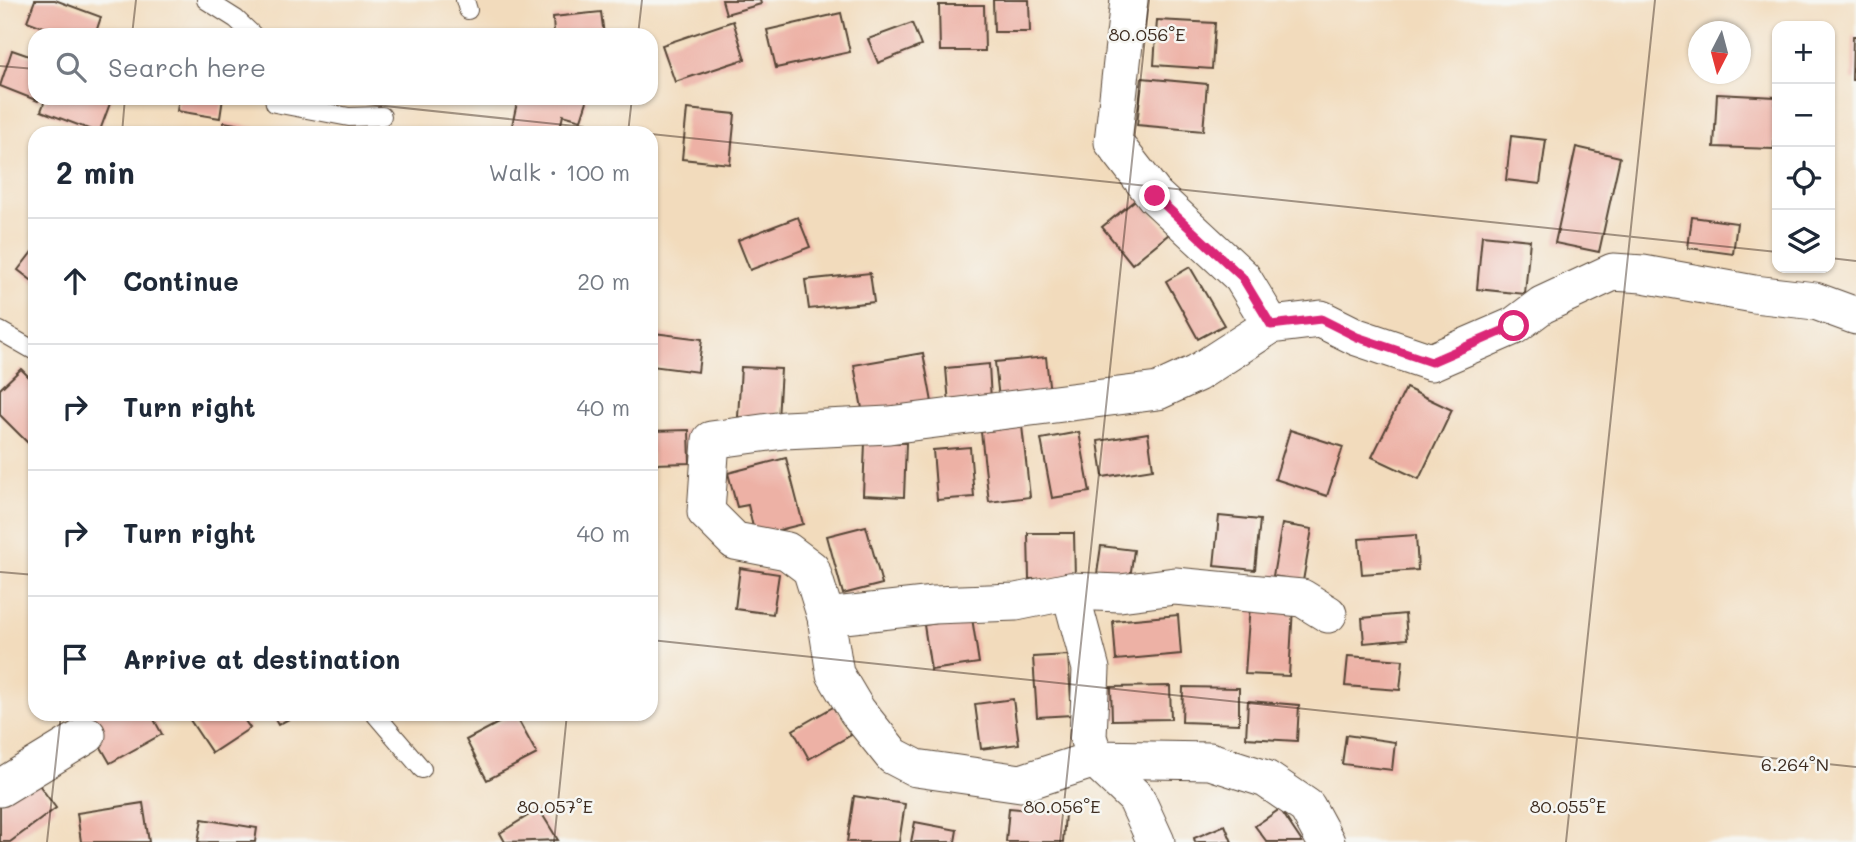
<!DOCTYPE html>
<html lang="en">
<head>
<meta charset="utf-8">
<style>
	body { margin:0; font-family:Mali,sans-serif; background:#f6f6f7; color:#1f2937 }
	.controls { position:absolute; right:21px; top:21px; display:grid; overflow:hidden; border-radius:14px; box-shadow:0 2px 5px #0004 }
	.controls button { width:63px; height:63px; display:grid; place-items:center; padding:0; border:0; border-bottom:2px solid #e0e1e3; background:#fff; color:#1f2937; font:35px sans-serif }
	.compass { position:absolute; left:1688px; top:21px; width:63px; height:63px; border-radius:50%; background:#fff; box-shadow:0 2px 5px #0004; rotate:186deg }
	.stop { position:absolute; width:21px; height:21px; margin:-16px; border:5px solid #db2777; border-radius:50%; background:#fff }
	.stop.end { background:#db2777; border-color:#fff; box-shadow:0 2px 7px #0008 }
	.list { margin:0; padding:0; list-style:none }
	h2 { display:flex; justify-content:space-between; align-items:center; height:91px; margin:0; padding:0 28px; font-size:30px }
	h2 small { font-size:23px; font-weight:400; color:#747a83 }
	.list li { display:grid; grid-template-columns:46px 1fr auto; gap:21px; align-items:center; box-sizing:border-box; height:126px; padding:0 28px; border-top:2px solid #e0e1e3 }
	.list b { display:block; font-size:26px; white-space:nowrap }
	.list em { font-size:23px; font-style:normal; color:#747a83 }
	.icon { flex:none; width:38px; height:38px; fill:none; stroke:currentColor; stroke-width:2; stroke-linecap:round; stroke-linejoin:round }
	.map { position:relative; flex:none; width:1856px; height:842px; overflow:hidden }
	.search { position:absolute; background:#fff; box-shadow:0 2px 5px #0004; left:28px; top:28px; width:630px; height:77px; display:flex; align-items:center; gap:18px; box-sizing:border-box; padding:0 24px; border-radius:21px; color:#747a83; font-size:26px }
	.panel { position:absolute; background:#fff; box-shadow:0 2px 5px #0004; left:28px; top:126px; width:630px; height:595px; border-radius:21px }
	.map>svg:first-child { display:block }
	.building { fill:#edb1a5 }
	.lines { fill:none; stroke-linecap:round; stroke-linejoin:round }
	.lane-casing { stroke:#564536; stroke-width:20 }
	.street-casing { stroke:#564536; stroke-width:39 }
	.lane { stroke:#fff; stroke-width:18 }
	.street { stroke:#fff; stroke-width:37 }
	.route { stroke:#db2777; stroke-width:9 }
	.ticks { fill:none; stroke:#3b2a1e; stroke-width:2; stroke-opacity:0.45 }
	.ticks-label { font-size:18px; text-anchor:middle; fill:#3b2a1e; stroke:#f6f6f2; stroke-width:5; stroke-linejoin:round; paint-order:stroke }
</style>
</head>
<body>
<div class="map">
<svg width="1856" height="842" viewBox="0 0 1856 842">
	<rect width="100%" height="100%" fill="#f6f6f2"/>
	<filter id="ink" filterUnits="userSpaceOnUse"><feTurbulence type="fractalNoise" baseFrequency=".0143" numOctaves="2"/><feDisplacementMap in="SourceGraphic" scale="14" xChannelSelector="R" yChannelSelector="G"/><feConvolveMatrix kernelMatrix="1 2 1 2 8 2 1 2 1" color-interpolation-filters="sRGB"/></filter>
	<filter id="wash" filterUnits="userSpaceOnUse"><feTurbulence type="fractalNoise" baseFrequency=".00686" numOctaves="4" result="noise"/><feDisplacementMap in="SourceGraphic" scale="28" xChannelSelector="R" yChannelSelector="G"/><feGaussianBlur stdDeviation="1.57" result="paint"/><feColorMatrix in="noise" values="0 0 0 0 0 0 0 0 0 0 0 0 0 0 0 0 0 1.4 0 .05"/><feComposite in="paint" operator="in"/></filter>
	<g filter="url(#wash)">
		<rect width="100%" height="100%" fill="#f2dbbc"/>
		<g id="blocks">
			<g class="building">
				<polygon points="35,0 55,0 101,17 95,35 64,35 27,21"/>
				<polygon points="722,0 760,0 761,4 726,14"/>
				<polygon points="993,0 1029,0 1030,32 994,32"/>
				<polygon points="939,5 984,5 985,51 940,51"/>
				<polygon points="601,12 604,35 554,35 553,17"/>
				<polygon points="841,13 850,52 776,68 767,30"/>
				<polygon points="1157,20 1215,23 1212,69 1154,65"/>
				<polygon points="733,21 745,59 675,82 662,45"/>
				<polygon points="912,23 921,46 878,63 868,39"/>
				<polygon points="1853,36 1856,36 1856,80 1852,80"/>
				<polygon points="12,50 35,58 35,98 40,98 38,101 0,86"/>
				<polygon points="1142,78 1207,84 1203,131 1137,125"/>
				<polygon points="1717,94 1776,97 1774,149 1714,147"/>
				<polygon points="46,98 112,98 99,133 41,111"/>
				<polygon points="179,98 223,98 220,118 177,111"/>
				<polygon points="518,98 588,98 581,120 563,115 559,133 511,130"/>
				<polygon points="687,109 735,114 730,164 682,159"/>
				<polygon points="224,122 281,132 281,133 222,133"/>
				<polygon points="1511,136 1546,140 1540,184 1506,180"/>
				<polygon points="1576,147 1620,157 1599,252 1555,243"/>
				<polygon points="1139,197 1169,234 1132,264 1102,227"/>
				<polygon points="798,217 810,247 750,270 738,240"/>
				<polygon points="1692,217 1737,223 1733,254 1688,248"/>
				<polygon points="1482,235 1530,240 1525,294 1477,289"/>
				<polygon points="35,248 35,283 18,270"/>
				<polygon points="1190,267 1224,325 1198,339 1166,281"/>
				<polygon points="870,273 874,302 809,309 805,280"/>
				<polygon points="654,333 702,339 698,372 651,366"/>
				<polygon points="923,353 932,402 863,414 854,365"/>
				<polygon points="1046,357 1050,394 999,399 995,362"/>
				<polygon points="989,364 991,401 949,404 946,368"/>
				<polygon points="741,367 781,369 778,420 738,417"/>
				<polygon points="21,369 35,383 35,442 31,446 0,415 0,389"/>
				<polygon points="1406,388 1452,410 1419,479 1372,457"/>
				<polygon points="1022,426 1030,497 989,502 981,432"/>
				<polygon points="689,430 690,463 652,464 651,431"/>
				<polygon points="1290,430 1343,447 1327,496 1275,479"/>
				<polygon points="1079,432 1090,492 1052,498 1041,439"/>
				<polygon points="1148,433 1153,469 1103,477 1098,441"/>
				<polygon points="865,442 906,443 904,497 863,495"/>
				<polygon points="970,447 974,497 937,500 933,450"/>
				<polygon points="786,458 803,524 755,536 748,505 737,507 728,473"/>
				<polygon points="1219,516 1260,520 1255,570 1214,566"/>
				<polygon points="1282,524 1312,529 1303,581 1273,576"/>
				<polygon points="866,526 882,584 843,594 827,536"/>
				<polygon points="1028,533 1074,533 1075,578 1029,579"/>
				<polygon points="1416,535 1418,570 1362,574 1359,539"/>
				<polygon points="1101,546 1134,550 1130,578 1097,574"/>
				<polygon points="740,568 779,574 773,614 735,609"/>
				<polygon points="1250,604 1293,607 1289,676 1245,674"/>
				<polygon points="1405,614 1407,639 1364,643 1362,618"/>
				<polygon points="1178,615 1181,654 1116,660 1113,621"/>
				<polygon points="972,618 979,663 931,670 924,625"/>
				<polygon points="1068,655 1072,715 1037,717 1033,657"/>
				<polygon points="1348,656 1403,660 1400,690 1345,686"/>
				<polygon points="1170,686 1171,719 1112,720 1111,687"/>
				<polygon points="1183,687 1239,688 1239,724 1182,722"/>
				<polygon points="1013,699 1019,744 981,749 975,704"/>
				<polygon points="1248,701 1299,705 1297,741 1246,738"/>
				<polygon points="835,706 851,735 809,759 793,730"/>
				<polygon points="82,714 151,714 162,734 110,763"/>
				<polygon points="186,714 240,714 250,728 212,753"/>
				<polygon points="272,714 298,714 278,725"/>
				<polygon points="515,714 537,754 487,780 466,740"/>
				<polygon points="1346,735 1395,742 1392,770 1342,764"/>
				<polygon points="34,778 56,808 10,842 0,842 0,803"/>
				<polygon points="854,796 905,804 899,842 847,842"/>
				<polygon points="143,803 149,842 81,842 77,813"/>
				<polygon points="1009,808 1065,813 1063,842 1006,842"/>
				<polygon points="539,809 558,840 505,842 500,833"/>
				<polygon points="1280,809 1302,842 1267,842 1255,826"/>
				<polygon points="202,819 257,828 255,842 198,842"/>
				<polygon points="915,822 957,830 955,842 911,842"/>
				<polygon points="1225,825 1232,842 1195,842 1194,838"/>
			</g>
		</g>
	</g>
	<g filter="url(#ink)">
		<use href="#blocks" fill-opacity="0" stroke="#564536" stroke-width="2"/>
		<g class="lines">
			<defs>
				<g id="lane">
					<polyline points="206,0 236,19 253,35"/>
					<polyline points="465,0 468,10"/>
					<polyline points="274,98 275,103 349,117 382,116"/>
					<polyline points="0,331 35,351"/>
					<polyline points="375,714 422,769"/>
				</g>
				<g id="street">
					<polyline points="1129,0 1113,142 1155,196 1242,277 1271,325"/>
					<polyline points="1070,591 1091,669 1088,737 1095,759 1136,798 1156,842"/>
					<polyline points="826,617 934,605 1016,602 1070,591 1120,593 1175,586 1302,598 1328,614"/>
					<polyline points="0,788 87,735"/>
					<polyline points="1326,842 1307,807 1266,779 1210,761 1095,759 1021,783 916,768 893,756 857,711 835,674 826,617 811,569 787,551 735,541 706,512 711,440 784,430 889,425 1158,391 1197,373 1271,325 1321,319 1357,337 1431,362 1514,326 1542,305 1613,272 1643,274 1754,294 1815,301 1856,316"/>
				</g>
			</defs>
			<use href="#lane" class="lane-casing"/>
			<use href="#street" class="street-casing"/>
			<use href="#lane" class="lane"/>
			<use href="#street" class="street"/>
		</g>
	</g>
	<g class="lines" filter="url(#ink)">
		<polyline class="route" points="1155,196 1242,277 1271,325 1321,319 1357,337 1431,362 1514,326"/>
	</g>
	<path class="ticks" d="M132,35L136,0M638,35L642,0M0,66L35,69M309,98L642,133M122,133L125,98M628,133L632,98M651,134L1777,252M1830,258L1856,261M0,572L35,575M651,640L1856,767M47,842L61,714M554,842L567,714M1060,842L1149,0M1566,842L1655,0"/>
	<g class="ticks-label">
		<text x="1147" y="41">80.056°E</text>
		<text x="1795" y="771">6.264°N</text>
		<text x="555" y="813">80.057°E</text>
		<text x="1062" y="813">80.056°E</text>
		<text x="1568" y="813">80.055°E</text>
	</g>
</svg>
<div class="controls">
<button>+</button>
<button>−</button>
<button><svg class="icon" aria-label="locate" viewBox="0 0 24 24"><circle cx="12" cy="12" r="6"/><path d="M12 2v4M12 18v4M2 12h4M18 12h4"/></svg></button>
<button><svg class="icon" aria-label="layers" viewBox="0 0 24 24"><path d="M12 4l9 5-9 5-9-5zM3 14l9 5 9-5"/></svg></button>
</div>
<svg class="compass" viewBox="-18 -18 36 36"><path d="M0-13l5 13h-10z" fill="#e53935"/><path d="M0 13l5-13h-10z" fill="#747a83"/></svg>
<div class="stop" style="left:1514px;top:326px"></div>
<div class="stop end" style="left:1155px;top:196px"></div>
<div class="search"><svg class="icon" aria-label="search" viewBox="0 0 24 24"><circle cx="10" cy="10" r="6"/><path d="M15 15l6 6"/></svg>Search here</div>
<section class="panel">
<h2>2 min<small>Walk · 100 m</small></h2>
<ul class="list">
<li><svg class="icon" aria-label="ahead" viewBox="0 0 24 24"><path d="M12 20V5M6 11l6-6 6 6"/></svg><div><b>Continue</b></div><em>20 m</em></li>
<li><svg class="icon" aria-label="right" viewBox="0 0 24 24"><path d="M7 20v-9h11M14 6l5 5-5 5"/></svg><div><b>Turn right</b></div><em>40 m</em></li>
<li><svg class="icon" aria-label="right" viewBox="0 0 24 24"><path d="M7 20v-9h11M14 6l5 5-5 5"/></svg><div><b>Turn right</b></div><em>40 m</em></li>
<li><svg class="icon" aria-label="arrive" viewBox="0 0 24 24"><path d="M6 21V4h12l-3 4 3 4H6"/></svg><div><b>Arrive at destination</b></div></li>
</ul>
</section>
</div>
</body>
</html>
